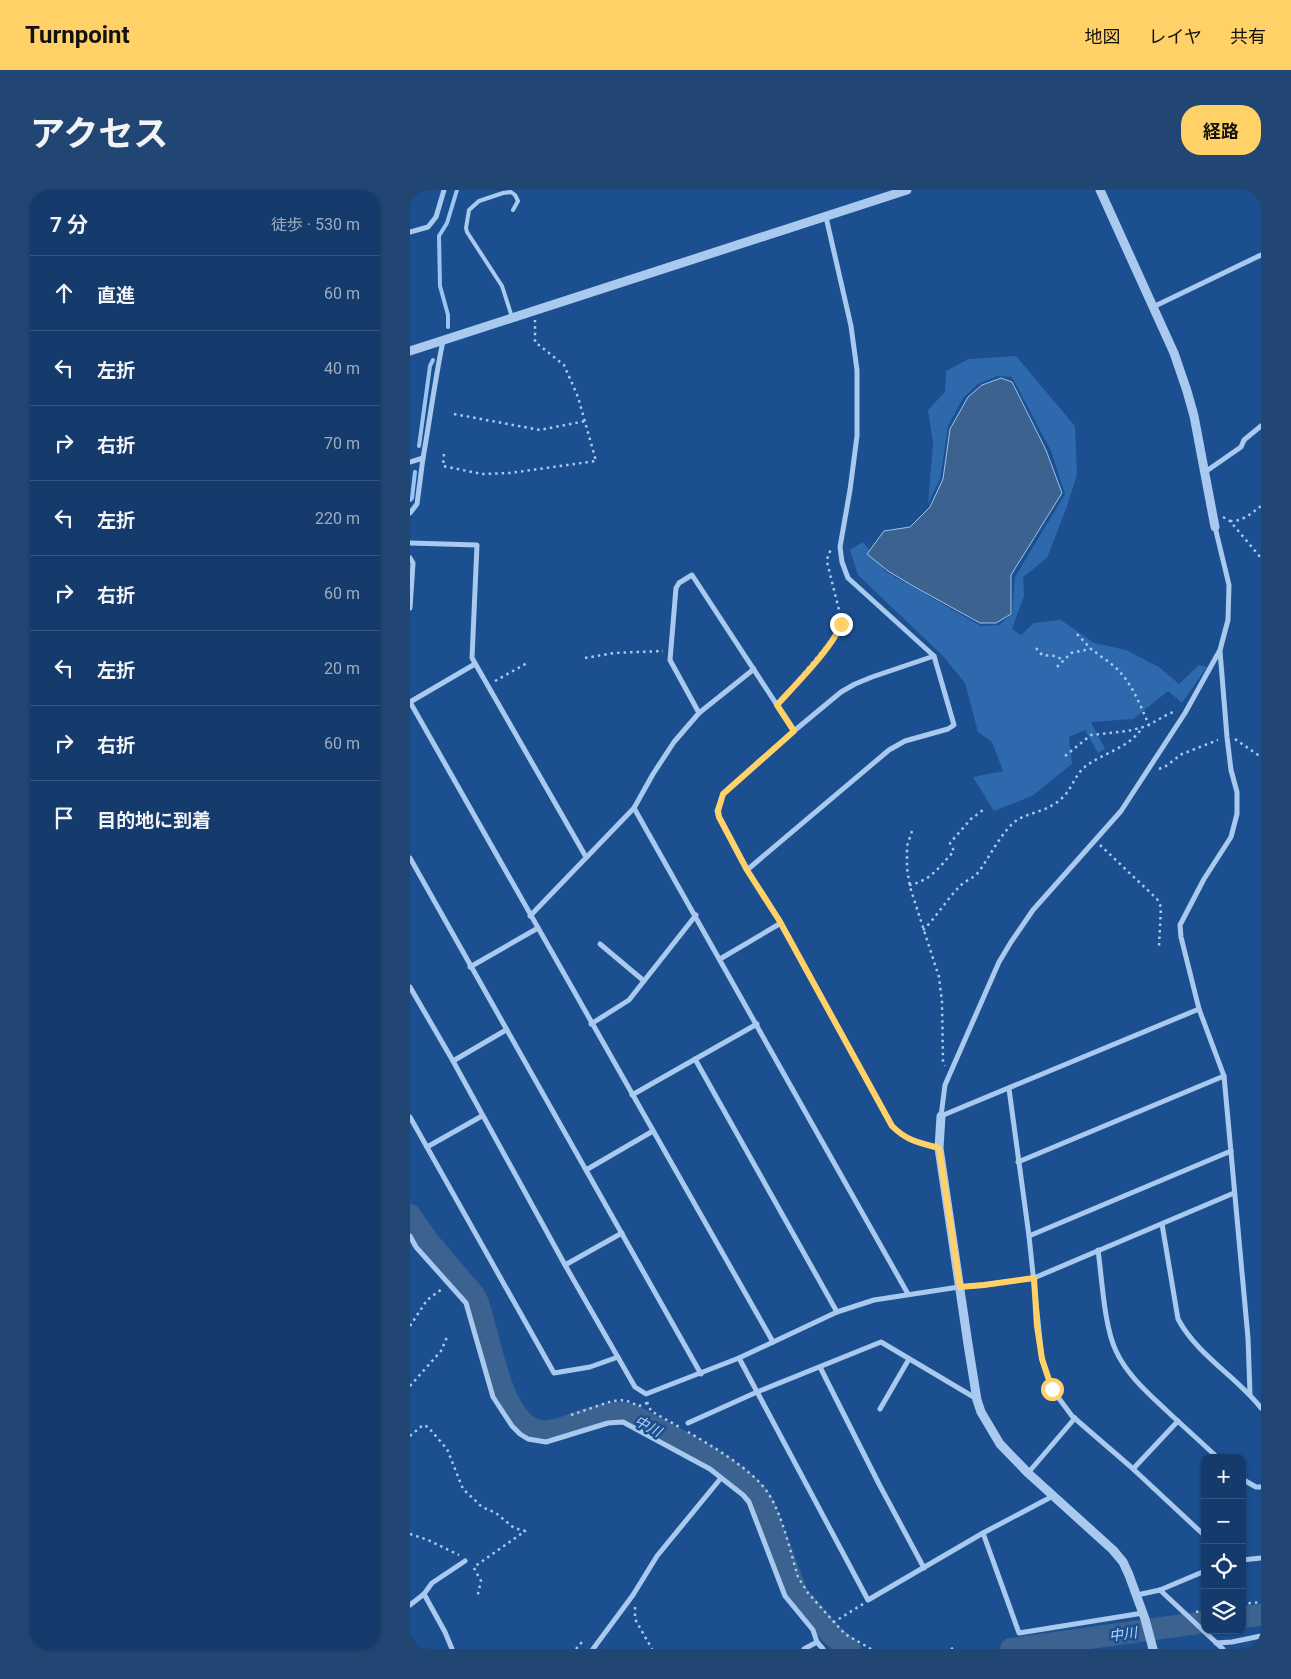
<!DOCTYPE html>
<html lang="ja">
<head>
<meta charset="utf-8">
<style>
	body { margin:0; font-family:Roboto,"Noto Sans JP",sans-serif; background:#214673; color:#f1f3f6 }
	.controls { position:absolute; right:15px; bottom:15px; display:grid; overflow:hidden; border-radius:10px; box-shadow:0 1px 4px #0004 }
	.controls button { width:45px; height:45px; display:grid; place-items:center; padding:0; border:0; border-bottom:1px solid #33557e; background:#143b6b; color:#f1f3f6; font:25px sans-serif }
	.stop { position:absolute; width:15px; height:15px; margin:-11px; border:4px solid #ffd166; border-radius:50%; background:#fff }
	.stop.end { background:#ffd166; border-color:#fff; box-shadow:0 1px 5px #0008 }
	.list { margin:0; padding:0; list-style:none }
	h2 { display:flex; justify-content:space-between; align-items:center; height:65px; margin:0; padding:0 20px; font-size:21px }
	h2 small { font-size:16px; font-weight:400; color:#9dadc1 }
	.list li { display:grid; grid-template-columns:32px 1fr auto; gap:15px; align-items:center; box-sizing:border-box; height:75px; padding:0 20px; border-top:1px solid #33557e }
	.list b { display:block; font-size:19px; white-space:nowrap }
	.list em { font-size:16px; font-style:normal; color:#9dadc1 }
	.icon { flex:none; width:28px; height:28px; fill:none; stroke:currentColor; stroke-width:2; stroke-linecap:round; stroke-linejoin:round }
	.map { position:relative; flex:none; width:851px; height:1459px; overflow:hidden; border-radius:20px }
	header { display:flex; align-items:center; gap:30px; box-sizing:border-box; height:70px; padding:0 25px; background:#ffd166; color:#111 }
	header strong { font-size:24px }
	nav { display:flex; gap:28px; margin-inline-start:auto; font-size:18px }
	.intro { display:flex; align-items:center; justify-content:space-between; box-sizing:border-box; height:120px; padding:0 30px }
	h1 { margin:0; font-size:35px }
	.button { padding:12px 22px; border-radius:20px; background:#ffd166; color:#111; font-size:18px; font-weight:700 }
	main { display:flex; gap:30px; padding:0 30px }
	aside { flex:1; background:#143b6b; border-radius:20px; box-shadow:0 1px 4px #0004 }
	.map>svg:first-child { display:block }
	.green { fill:#2e69ad }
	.water { fill:#3c6290; stroke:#9cc4f0 }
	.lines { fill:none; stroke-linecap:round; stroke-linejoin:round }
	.stream { stroke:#9cc4f0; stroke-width:4 }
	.river { stroke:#3c6290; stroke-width:22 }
	.path { stroke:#a9c9ee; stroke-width:2.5; stroke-dasharray:2.5 4; stroke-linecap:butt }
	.service { stroke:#a9c9ee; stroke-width:4 }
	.minor { stroke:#a9c9ee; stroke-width:5 }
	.tertiary { stroke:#a9c9ee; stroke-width:9 }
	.route { stroke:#ffd166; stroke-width:6 }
	.labels { text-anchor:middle; stroke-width:5; stroke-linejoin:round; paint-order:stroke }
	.water-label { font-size:14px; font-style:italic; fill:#b5d3f5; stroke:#1b4f8f }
</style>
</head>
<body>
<header>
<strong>Turnpoint</strong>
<nav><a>地図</a><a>レイヤ</a><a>共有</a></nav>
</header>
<div class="intro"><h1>アクセス</h1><a class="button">経路</a></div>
<main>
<aside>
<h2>7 分<small>徒歩 · 530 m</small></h2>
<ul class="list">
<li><svg class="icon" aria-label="ahead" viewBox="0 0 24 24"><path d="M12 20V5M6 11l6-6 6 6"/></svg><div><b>直進</b></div><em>60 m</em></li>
<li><svg class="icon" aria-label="left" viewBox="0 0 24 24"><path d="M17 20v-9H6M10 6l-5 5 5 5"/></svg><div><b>左折</b></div><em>40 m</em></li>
<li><svg class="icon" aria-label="right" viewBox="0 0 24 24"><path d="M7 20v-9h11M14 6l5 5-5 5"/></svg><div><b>右折</b></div><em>70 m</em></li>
<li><svg class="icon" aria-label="left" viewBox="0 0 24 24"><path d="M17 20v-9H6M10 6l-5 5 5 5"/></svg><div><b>左折</b></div><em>220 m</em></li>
<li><svg class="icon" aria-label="right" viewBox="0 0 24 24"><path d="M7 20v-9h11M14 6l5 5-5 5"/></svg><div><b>右折</b></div><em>60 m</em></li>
<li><svg class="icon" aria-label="left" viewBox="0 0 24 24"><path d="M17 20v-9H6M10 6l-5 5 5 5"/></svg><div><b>左折</b></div><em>20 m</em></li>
<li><svg class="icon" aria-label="right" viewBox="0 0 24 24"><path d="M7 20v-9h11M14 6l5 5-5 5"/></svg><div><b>右折</b></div><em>60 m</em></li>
<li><svg class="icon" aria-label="arrive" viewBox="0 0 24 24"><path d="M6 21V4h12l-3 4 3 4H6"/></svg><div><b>目的地に到着</b></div></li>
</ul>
</aside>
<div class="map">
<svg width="851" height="1459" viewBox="0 0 851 1459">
	<rect width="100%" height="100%" fill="#1b4f8f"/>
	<polygon class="green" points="606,166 665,236 667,285 656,319 637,368 613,387 614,406 602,439 611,445 624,433 651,430 684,453 716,460 749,477 769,494 789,475 797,477 772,513 758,501 723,529 681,532 695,559 688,563 675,540 659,547 662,574 622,606 584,621 563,587 593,581 582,552 568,542 555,493 532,465 448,385 440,360 453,352 475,381 571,436 589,435 602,424 605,387 655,304 641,261 602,187 587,186 568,194 553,208 538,236 530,289 518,314 523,254 518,220 535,202 536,181 559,169"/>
	<polygon class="water" points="591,188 602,192 636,260 652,303 601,385 601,424 586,433 570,433 503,396 478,381 457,364 474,341 500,337 520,317 533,289 540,239 558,207 572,195"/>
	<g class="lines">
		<g class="stream">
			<polyline points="38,137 38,125 30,96 29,46 37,33 47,0"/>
			<polyline points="9,256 20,176 23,170"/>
			<polyline points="0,310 2,308 5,282"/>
		</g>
		<g class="river">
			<path d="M0,1025L18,1051L64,1105L68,1113C80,1145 90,1234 130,1241C141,1243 153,1238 163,1234C182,1228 201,1219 222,1225C257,1244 336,1281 354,1315L387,1404L422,1445L440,1459"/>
			<polyline points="832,1427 851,1425"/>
			<polyline points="601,1459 795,1432"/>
		</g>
		<g class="path">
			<polyline points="44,224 130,240 176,231"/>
			<polyline points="34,264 33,276 72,284 100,283 186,271 168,207 154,175 125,152 125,130"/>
			<polyline points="813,327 820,331 851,368"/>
			<path d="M820,331C832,332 842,323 851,316"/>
			<polyline points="667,444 681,459"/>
			<polyline points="626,458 632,465 645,466 654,470"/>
			<polyline points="175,468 204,463 253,461"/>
			<path d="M647,477L661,463L681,459C689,465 698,471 706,478C722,493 730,515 739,535"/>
			<polyline points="85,491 119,472"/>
			<polyline points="372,509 428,442 431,428 417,372 418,365 422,358"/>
			<polyline points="825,549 851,567"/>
			<polyline points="655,566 681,545 718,541 737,536 760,523 765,522"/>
			<polyline points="749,579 756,576 772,564 808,550"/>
			<polyline points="502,641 497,656 497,678 500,697 529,787 532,812 533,871 535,876"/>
			<polyline points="690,655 747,709 751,717 749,757"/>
			<path d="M499,695C521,691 530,676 544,661L540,653L561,629L573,620"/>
			<path d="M513,740C525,729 537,709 550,696C556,690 565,688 570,680C581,664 589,647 603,633C616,622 636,623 651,609C662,600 664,585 676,576C693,563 719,558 732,538"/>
			<polyline points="0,1136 17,1110 32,1099"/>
			<polyline points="0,1196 31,1161 37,1147"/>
			<polyline points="237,1212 241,1221 271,1238"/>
			<polyline points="161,1225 202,1211 215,1210 229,1216 237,1213"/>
			<path d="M278,1242C302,1256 343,1280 358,1303C373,1326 380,1361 388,1387L398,1403L424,1432"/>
			<polyline points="0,1246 13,1235 18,1237 37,1259 53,1299 72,1317 86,1323 104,1338 115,1341 64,1377"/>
			<polyline points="0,1344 18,1350 49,1365"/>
			<polyline points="64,1378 71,1391 67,1408"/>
			<polyline points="453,1414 424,1432 435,1444 461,1459"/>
			<polyline points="832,1414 851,1412"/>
			<polyline points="225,1417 225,1429 242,1459"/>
			<polyline points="786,1422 795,1420"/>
			<polyline points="166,1459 172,1452"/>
			<polyline points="541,1459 543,1458"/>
		</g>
		<polyline class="service" points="102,127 92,96 57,42 56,38 59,20 69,11 93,3 101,2 105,5 108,11 103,20"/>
		<g class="minor">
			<polyline points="0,42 18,37 26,27 34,0"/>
			<polyline points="743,117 851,65"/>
			<path d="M0,272L13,268C20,229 25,189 33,151"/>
			<polyline points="795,282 831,257 834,250 851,236"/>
			<polyline points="0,323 7,314 13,268"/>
			<polyline points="0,353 67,355 62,468 176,667"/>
			<polyline points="0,368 3,373 0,418"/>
			<polyline points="810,461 817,547 821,580 827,602 827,624 821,647 794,689 770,735 771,747 789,819 814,886 838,1148 840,1204"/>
			<path d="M524,466L462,487L445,494L431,502L384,541L313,604L307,621L309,627L337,680L369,730L482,936C496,951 510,953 529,958"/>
			<polyline points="0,512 363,1152"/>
			<polyline points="0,512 65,474"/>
			<polyline points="289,523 344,479"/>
			<polyline points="224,618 498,1104"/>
			<polyline points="0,668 291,1184"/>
			<polyline points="337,680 479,560 495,551 538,539 544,535 524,466 438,388 432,372 430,357 440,300 447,246 447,180 441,136 416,27"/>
			<polyline points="120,726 224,618 243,584 264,552 289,523 260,470 266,398 269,393 282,385 384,541"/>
			<polyline points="190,754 234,791"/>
			<polyline points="310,769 371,733"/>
			<polyline points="60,777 128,738"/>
			<polyline points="0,797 43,871 155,1075 225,1197 236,1204 329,1168 427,1122 464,1110 549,1097 574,1095 624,1088 824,1003"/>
			<polyline points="789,819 531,926 535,895 589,772 601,752 623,720 711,621 775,523 810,460 818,430 819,395 805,337"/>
			<polyline points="181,834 219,810 286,725"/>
			<polyline points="285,869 427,1122"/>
			<polyline points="43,871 96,840"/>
			<polyline points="599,899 619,1046 821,961"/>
			<polyline points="222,905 347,834"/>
			<polyline points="0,927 144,1183 180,1177 208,1167"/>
			<polyline points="17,957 72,926"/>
			<polyline points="608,972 814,886"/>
			<polyline points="176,980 243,941"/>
			<path d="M752,1034L768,1129C788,1166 826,1186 851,1218"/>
			<polyline points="0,1046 6,1057 56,1113 83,1207 102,1236 110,1244 118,1249 136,1252 198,1233 213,1232 300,1279 333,1305 339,1312 375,1406 403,1440 407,1452 413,1459"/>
			<polyline points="619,1046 632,1169 642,1199 662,1226 721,1277 795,1346"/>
			<path d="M688,1060C692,1088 694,1136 706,1161C717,1185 738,1203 757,1221C774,1237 791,1252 808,1268"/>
			<polyline points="155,1075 212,1043"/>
			<polyline points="329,1168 458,1410 573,1343 643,1306"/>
			<polyline points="410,1177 469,1294 514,1378"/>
			<polyline points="470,1219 499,1169"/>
			<polyline points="278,1233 347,1202 471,1152 567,1209"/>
			<polyline points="723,1279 768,1231"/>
			<polyline points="618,1283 665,1228"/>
			<polyline points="832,1289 846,1297 851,1297"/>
			<polyline points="573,1343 609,1443 733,1423"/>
			<polyline points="832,1370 851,1368"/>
			<polyline points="750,1400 813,1459"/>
			<polyline points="14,1404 22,1393 55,1371"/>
			<polyline points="727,1405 750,1400 795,1381"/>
			<polyline points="0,1415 14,1404 35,1442 42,1459"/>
			<polyline points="806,1453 822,1452 851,1446"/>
			<polyline points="183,1459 223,1405 247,1366 311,1288"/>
			<polyline points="394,1459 407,1452"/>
		</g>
		<g class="tertiary">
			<polyline points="690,0 764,163 777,201 784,226 805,337"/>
			<polyline points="0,161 497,0"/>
			<polyline points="531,926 529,958 558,1154 567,1210 571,1222 590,1254 618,1283 703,1360 713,1372 719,1385 735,1429 743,1459"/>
		</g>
	</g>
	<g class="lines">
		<path class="route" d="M431,434C424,456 384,496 367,515L384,541L313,604L308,621L309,627L337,680L369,730L482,936C497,951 510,953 529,958L550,1097L574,1095L624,1088L627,1136L632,1169L642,1199"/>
	</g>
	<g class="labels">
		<g class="water-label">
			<text transform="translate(238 1236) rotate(28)" y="5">中川</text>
			<text transform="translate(713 1444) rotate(-8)" y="5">中川</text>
		</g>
	</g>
</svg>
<div class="controls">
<button>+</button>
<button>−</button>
<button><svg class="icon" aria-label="locate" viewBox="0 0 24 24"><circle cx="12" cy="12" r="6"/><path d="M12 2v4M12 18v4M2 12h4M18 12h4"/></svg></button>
<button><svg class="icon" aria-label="layers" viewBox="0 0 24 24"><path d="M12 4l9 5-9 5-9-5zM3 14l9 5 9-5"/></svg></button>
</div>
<div class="stop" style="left:642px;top:1199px"></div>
<div class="stop end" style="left:431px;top:434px"></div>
</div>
</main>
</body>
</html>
